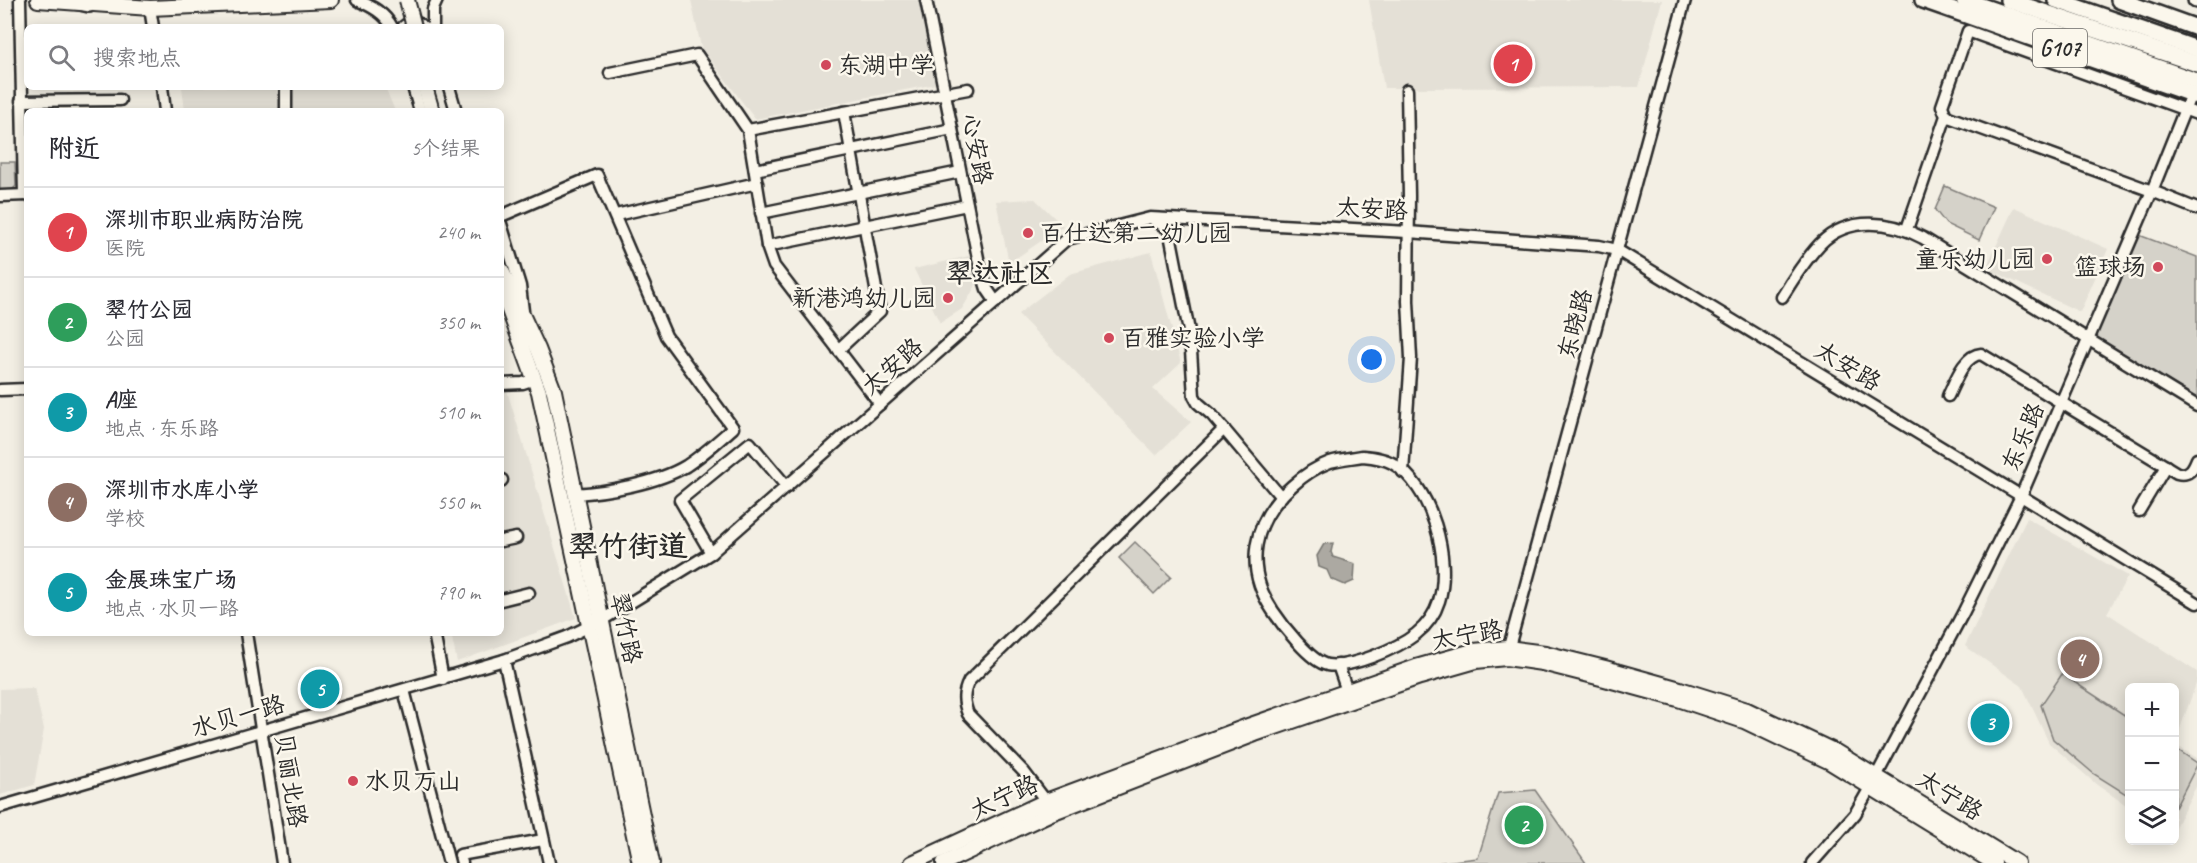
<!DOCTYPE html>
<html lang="zh">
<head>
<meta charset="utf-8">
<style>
	body { margin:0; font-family:Caveat,"LXGW WenKai TC",sans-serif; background:#f7f7f7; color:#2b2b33 }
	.controls { position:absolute; right:18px; bottom:18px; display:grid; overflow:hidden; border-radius:9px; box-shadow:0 3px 15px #0003 }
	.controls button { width:54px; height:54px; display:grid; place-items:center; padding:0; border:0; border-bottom:2px solid #e1e1e2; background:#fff; color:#2b2b33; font:30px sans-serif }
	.you { position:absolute; left:1372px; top:360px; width:21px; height:21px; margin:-15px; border:4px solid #fff; border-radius:50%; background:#1a73e8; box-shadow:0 0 0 9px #1a73e833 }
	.badge { display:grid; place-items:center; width:39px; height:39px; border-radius:50%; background:#0b8043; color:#fff; font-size:20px; font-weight:700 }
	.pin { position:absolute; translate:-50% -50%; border:3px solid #fff; box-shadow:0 2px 6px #0006 }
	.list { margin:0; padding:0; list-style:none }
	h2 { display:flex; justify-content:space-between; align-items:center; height:78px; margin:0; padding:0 24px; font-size:26px }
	h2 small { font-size:20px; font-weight:400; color:#7c7c81 }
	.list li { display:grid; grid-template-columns:39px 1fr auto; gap:18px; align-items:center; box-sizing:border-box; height:90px; padding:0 24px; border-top:2px solid #e1e1e2 }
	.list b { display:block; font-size:22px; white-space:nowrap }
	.list p { margin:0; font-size:20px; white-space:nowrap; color:#7c7c81 }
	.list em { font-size:20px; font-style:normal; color:#7c7c81 }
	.icon { flex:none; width:33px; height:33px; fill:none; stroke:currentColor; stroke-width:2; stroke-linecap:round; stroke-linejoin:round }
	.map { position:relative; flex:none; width:2197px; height:863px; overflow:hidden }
	.search { position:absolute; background:#fff; box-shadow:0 3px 15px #0003; left:24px; top:24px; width:480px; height:66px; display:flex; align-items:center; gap:15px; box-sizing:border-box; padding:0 21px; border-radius:9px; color:#7c7c81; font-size:22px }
	.panel { position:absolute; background:#fff; box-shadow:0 3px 15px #0003; left:24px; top:108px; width:480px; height:528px; border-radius:9px }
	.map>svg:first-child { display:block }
	.built { fill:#e4e0d6 }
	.green { fill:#d5d2c9; stroke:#807e7a; stroke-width:1.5 }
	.water { fill:#aca9a2; stroke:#787772; stroke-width:1.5 }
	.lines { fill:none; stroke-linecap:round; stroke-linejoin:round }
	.minor-casing { stroke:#2b2b2b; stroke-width:15 }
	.major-casing { stroke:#2b2b2b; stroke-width:18 }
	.highway-casing { stroke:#2b2b2b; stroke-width:20 }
	.minor { stroke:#fbf7ec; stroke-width:10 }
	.major { stroke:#fbf7ec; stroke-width:14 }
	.highway { stroke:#fbf7ec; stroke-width:15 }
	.major-bridge-casing { stroke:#2b2b2b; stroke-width:18; stroke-linecap:butt }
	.major-bridge { stroke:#fbf7ec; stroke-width:14 }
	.poi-dot { fill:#d1495b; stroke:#fbf7ec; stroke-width:2 }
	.labels { text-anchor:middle; stroke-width:5; stroke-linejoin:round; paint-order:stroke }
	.shield { fill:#fbf7ec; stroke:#696865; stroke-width:1.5 }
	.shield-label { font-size:22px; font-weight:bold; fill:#2b2b2b }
	.poi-label { font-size:24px; fill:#2b2b2b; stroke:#fbf7ec; text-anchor:start }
	.street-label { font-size:24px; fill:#2b2b2b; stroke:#fbf7ec }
	.quarter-label { font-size:27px; font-weight:bold; fill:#2b2b2b; stroke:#fbf7ec }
	.district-label { font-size:30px; font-weight:bold; fill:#2b2b2b; stroke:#fbf7ec }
</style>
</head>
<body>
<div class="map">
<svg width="2197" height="863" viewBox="0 0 2197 863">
	<rect width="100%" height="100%" fill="#f3efe4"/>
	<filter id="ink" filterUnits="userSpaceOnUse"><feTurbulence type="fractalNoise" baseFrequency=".0167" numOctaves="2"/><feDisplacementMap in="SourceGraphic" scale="12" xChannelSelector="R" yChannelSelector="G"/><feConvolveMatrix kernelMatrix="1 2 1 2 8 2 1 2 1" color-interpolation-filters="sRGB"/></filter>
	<g filter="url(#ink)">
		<g class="built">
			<polygon points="691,0 924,0 941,83 755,119 701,47"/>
			<polygon points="1369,0 1662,0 1639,87 1414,88 1384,88"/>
			<polygon points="182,87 385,87 395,111 185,111"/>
			<polygon points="1035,199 1063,226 1009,263 996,201"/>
			<polygon points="2014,207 2108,249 2080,312 1986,268"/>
			<polygon points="1151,252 1181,363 1153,389 1191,422 1156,455 1018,314 1070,274"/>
			<polygon points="969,256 978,276 975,287 962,309 940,323 914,269"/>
			<polygon points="501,371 576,618 457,662 451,633 501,633"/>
			<polygon points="2027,518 2128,576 2107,613 2197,672 2197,681 2175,743 2174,688 2130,688 2129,807 2097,785 2049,743 2022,686 1965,646"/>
			<polygon points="34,688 44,729 34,785 0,795 0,689"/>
			<polygon points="2174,744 2197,758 2197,785 2175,827"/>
		</g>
		<g class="green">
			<polygon points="0,162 15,162 16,186 11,191 0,191"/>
			<polygon points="1945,186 1994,207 1979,240 1946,224 1935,210"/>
			<polygon points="2139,235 2197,257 2197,398 2095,338"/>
			<polygon points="1135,542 1171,577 1154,594 1119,558"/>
			<polygon points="2062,674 2129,718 2129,796 2094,774 2053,739 2041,705"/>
			<polygon points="2175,748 2197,763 2197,765 2175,808"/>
			<polygon points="1535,790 1586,863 1436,863 1478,858 1498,793"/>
		</g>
		<polygon class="water" points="1333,543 1331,552 1333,557 1355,564 1354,581 1345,585 1331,579 1327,570 1319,567 1317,556 1324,544"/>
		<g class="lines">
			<defs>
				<g id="minor">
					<polyline points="20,0 24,195"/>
					<path d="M357,0C371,6 385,13 392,27"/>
					<polyline points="926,0 979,263 987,289 996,302"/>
					<polyline points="150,8 153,27"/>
					<polyline points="403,27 408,23 416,22 424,27"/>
					<polyline points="433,27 433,9 437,0"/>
					<polyline points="610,73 697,55 748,130 767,246 774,266 880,404"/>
					<polyline points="162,87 165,111"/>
					<polyline points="286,87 286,111"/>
					<polyline points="413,87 420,111"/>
					<polyline points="449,87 456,111"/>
					<polyline points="21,101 120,100"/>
					<polyline points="1946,116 2152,191 2197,209"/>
					<polyline points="748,130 968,89"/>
					<polyline points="755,170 952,129"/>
					<polyline points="0,196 27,195"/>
					<polyline points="761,213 960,172"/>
					<polyline points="616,215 757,183"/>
					<path d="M501,216L597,175L666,336L733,428C718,441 703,455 686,466C658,483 607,492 575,494"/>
					<polyline points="1154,220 1169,229 1190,336 1194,396 1198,403 1212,415 1281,497"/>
					<polyline points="501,224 520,286 523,311"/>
					<polyline points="1907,229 1946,116 1942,106 1968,31 2197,114"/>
					<polyline points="767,246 967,205"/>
					<path d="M1782,297C1793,279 1805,260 1820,244C1848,215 1892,221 1923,238L2197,406"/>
					<polyline points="838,350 880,311 844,112"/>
					<polyline points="501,384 523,383 535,379"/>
					<polyline points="0,390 27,389"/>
					<path d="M1948,396C1955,382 1964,355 1981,354L2177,473C2189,476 2193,469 2197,459"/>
					<path d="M1362,456C1372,457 1383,458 1392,463C1432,485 1452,560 1439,601C1435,614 1426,626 1416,634C1398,648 1350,669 1327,665C1310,661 1283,626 1273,611C1243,567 1253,520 1292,486C1303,476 1316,467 1330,462C1340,459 1351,458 1362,456Z"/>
					<polyline points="1403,472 1411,358 1408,301 1409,196 1407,90"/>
					<polyline points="501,481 502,480"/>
					<polyline points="2139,511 2166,466"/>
					<polyline points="501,541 516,538"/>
					<polyline points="711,553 680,500 750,443 787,487"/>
					<polyline points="501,600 529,593"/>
					<polyline points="246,633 282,863"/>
					<polyline points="434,633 443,679"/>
					<polyline points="1507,654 1685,0"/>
					<polyline points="504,660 549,863"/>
					<polyline points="1338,665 1347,691"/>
					<polyline points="404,690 449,863"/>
					<path d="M1046,801L1024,772L968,714C963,701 963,693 969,681L1224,429"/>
					<polyline points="0,807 504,660 567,637 602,620 711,553 1067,239 1150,218 1408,232 1599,246 1617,250 2197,603"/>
					<polyline points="462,863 460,855 543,840"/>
					<polyline points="1812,863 1855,814 1871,786 1963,613 2021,496 2152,191 2191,94"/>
				</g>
				<g id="major">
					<polyline points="38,0 150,8 331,0"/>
					<polyline points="425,87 432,111"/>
					<polyline points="501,269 538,349 554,391 652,863"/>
					<polyline points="502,291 539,392 640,863"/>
					<polyline points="912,863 1046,801 1248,726 1416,667 1473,651 1508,648 1545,653 1605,668 1680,689 1747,710 1836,752 2017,863"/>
					<polyline points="944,863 1051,813 1255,734 1420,677 1476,661 1506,658 1542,663 1601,678 1678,699 1744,721 1830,762 1994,863"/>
				</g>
				<g id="highway">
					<polyline points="72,0 89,4"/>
					<polyline points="1923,0 2197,96"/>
					<polyline points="1964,0 2197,81"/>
					<polyline points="2008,0 2197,64"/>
					<polyline points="2056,0 2197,49"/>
					<polyline points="2119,0 2197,28"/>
					<polyline points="2196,0 2197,0"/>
				</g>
			</defs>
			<use href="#minor" class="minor-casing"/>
			<use href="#major" class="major-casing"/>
			<use href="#highway" class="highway-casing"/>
			<use href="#minor" class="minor"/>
			<use href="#major" class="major"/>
			<use href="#highway" class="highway"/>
			<defs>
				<polyline id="major-bridge" points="407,0 414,27"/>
			</defs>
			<use href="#major-bridge" class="major-bridge-casing"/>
			<use href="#major-bridge" class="major-bridge"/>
		</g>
	</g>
	<g class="poi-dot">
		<circle cx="826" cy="65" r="6"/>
		<circle cx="1028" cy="233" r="6"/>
		<circle cx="2047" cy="259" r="6"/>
		<circle cx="2158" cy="267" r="6"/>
		<circle cx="948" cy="298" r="6"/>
		<circle cx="1109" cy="338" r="6"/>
		<circle cx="353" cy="781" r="6"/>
	</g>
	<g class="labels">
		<rect class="shield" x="2033" y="29" width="54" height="38" rx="4.5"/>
		<g class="shield-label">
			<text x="2060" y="56">G107</text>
		</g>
		<g class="poi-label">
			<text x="838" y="73">东湖中学</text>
			<text x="1040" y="241">百仕达第二幼儿园</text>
			<text x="2035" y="267" text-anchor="end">童乐幼儿园</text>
			<text x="2146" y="275" text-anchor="end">篮球场</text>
			<text x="936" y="306" text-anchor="end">新港鸿幼儿园</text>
			<text x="1121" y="346">百雅实验小学</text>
			<text x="365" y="789">水贝万山</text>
		</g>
		<g class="street-label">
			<text transform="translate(977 149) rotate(79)" y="8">心安路</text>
			<text transform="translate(1372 209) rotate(3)" y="8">太安路</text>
			<text transform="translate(1575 324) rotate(-75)" y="8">东晓路</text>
			<text transform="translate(892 366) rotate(-41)" y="8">太安路</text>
			<text transform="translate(1848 366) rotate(31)" y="8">太安路</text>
			<text transform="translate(2023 437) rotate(-67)" y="8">东乐路</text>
			<text transform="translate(626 628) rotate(78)" y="8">翠竹路</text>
			<text transform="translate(1467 635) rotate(-10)" y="8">太宁路</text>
			<text transform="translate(238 716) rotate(-16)" y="8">水贝一路</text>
			<text transform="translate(291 780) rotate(81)" y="8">贝丽北路</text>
			<text transform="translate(1950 795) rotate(32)" y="8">太宁路</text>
			<text transform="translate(1004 797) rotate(-25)" y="8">太宁路</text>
		</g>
		<g class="quarter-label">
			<text x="1000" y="282">翠达社区</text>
		</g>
		<g class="district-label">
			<text x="628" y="556">翠竹街道</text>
		</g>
	</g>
</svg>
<div class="controls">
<button>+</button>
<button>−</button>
<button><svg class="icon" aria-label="layers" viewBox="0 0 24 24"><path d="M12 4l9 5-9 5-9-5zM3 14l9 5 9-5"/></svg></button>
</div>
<div class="you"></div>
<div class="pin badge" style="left:1513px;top:64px;background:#e0444e">1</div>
<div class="pin badge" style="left:1524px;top:825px;background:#2e9e5b">2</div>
<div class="pin badge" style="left:1990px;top:723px;background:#0f9aa8">3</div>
<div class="pin badge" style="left:2080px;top:659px;background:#8d6e63">4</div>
<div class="pin badge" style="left:320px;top:689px;background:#0f9aa8">5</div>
<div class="search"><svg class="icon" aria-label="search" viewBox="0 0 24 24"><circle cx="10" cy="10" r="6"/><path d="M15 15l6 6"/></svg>搜索地点</div>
<section class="panel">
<h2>附近<small>5个结果</small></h2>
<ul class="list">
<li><span class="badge" style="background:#e0444e">1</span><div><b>深圳市职业病防治院</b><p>医院</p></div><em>240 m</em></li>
<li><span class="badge" style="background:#2e9e5b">2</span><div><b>翠竹公园</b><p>公园</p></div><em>350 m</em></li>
<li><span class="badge" style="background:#0f9aa8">3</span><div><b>A座</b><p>地点 · 东乐路</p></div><em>510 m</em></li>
<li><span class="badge" style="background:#8d6e63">4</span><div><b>深圳市水库小学</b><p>学校</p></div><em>550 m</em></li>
<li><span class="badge" style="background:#0f9aa8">5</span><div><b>金展珠宝广场</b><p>地点 · 水贝一路</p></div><em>790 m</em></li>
</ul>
</section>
</div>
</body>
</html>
